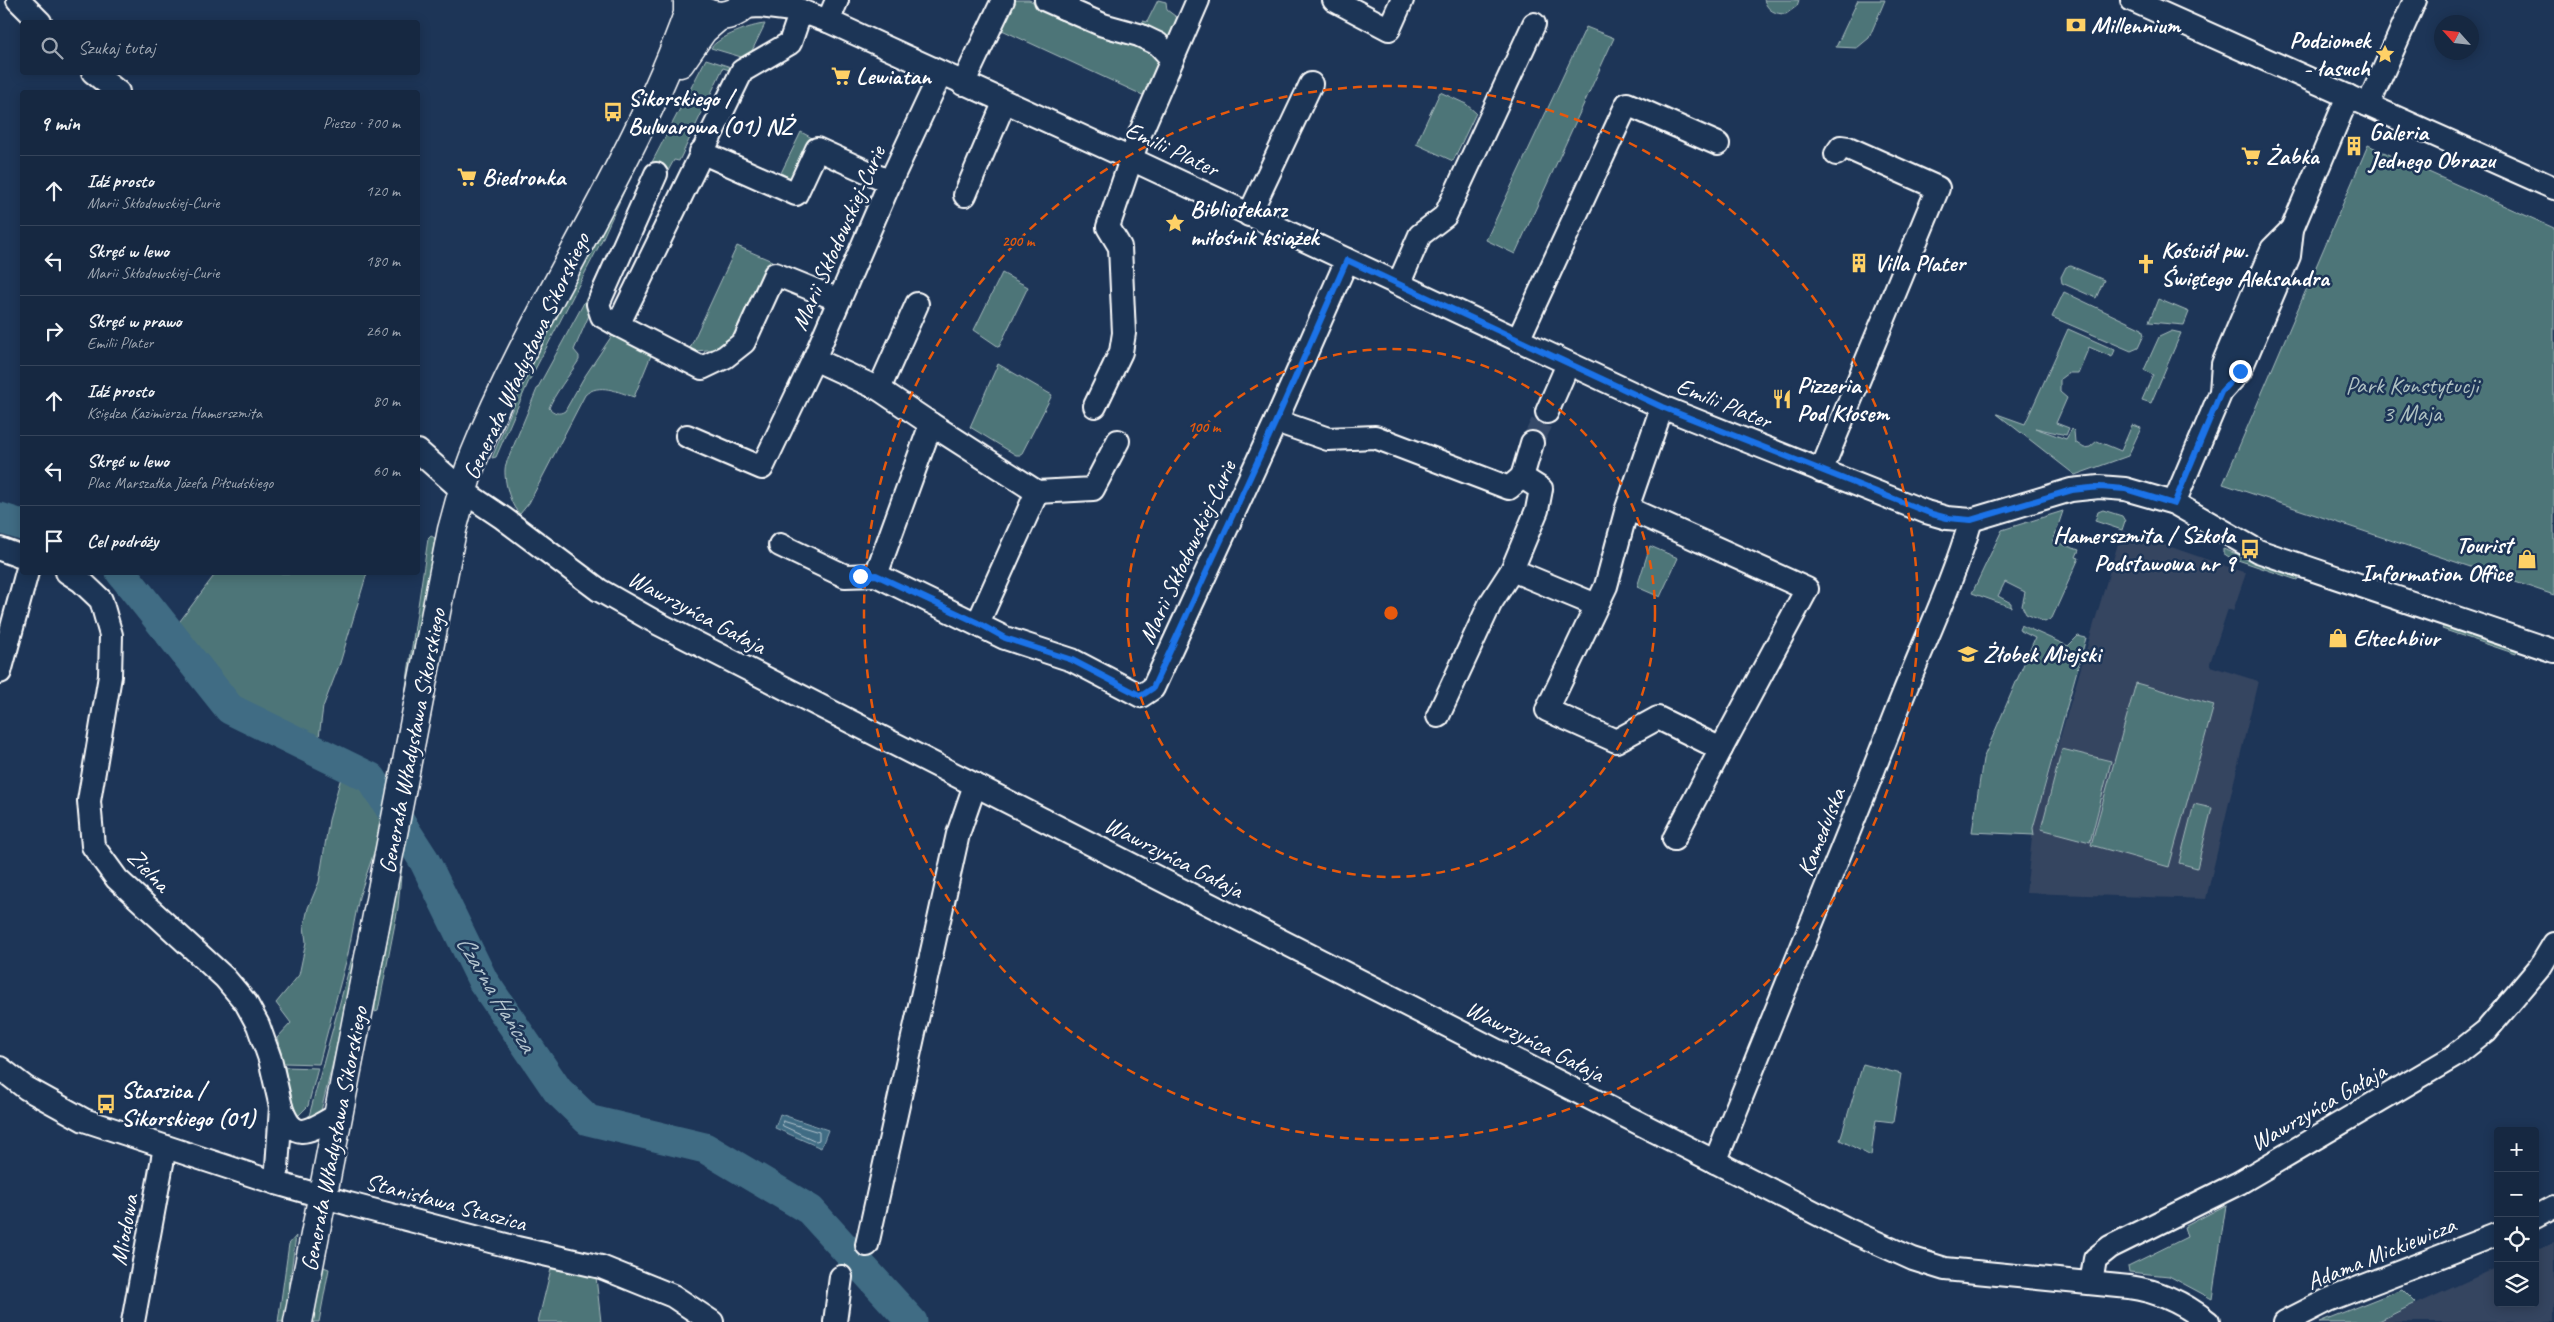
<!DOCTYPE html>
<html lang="pl">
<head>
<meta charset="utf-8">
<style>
	body { margin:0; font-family:Caveat,sans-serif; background:#23344c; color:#f1f3f6 }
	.controls { position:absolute; right:15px; bottom:15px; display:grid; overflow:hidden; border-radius:5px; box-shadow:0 2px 12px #0003 }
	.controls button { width:45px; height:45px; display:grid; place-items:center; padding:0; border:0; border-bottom:1px solid #35445a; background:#162841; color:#f1f3f6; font:25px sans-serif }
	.compass { position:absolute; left:2434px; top:15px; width:45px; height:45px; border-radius:50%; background:#162841; box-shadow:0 2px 12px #0003; rotate:297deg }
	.stop { position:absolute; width:15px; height:15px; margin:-11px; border:4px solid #1a73e8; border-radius:50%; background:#fff }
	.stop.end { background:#1a73e8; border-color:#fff; box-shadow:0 1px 5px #0008 }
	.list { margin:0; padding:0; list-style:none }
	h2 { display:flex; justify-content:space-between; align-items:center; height:65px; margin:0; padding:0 20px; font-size:21px }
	h2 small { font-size:16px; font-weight:400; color:#9ea6b1 }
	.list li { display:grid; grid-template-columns:32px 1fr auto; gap:15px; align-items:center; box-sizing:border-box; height:70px; padding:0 20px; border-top:1px solid #35445a }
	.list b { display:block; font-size:19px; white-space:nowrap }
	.list p { margin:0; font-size:16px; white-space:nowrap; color:#9ea6b1 }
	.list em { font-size:16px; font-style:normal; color:#9ea6b1 }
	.icon { flex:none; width:28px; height:28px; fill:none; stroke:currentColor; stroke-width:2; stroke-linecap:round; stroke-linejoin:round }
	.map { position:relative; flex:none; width:2554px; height:1322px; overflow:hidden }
	.search { position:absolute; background:#162841; box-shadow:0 2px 12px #0003; left:20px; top:20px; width:400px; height:55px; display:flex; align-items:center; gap:12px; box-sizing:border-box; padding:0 18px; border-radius:5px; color:#9ea6b1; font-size:19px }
	.panel { position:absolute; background:#162841; box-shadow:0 2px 12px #0003; left:20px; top:90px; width:400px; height:485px; border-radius:5px }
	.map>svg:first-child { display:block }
	.built { fill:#344460 }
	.green { fill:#4d7578; stroke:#a6babc }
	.water { fill:#406c84; stroke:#8ca7b5 }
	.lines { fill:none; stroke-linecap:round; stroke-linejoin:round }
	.shore { stroke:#b3c4ce; stroke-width:1 }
	.river { stroke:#406c84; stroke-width:31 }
	.minor-tunnel { stroke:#344968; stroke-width:22; stroke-dasharray:22 11; stroke-linecap:butt }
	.minor-casing { stroke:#fff; stroke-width:26 }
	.major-casing { stroke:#fff; stroke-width:31 }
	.minor { stroke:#1d3557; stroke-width:22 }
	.major { stroke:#1d3557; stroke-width:28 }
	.route { stroke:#1a73e8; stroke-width:6 }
	.ring { fill:none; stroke:#e8590c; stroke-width:2.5; stroke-dasharray:9 6 }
	.labels { text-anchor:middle; stroke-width:5; stroke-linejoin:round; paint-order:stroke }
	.poi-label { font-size:24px; font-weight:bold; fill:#fff; stroke:#1d3557; text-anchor:start }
	.street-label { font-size:24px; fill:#fff; stroke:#1d3557 }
	.park-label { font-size:24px; fill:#afc1c2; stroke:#1d3557 }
	.water-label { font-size:25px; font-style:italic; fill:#b3c4ce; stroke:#1d3557 }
	.centre { fill:#e8590c; stroke:#1d3557; stroke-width:2.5 }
	.ring-label { font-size:15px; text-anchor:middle; font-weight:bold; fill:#e8590c; stroke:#1d3557; stroke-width:5; stroke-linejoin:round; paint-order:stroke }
</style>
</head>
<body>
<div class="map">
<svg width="2554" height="1322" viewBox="0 0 2554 1322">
	<rect width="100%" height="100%" fill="#1d3557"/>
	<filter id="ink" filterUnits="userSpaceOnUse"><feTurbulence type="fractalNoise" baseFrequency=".02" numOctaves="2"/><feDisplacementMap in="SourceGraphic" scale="10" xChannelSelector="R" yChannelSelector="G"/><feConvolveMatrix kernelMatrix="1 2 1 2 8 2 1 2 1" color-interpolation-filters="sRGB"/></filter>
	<g filter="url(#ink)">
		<g class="built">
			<polygon points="2122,530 2246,573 2233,611 2228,609 2210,663 2210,666 2258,681 2206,899 2026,893 2033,828"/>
			<polygon points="2554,1242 2554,1322 2377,1322 2498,1267 2498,1303 2535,1303 2535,1250"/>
		</g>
		<g class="green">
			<polygon points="1014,0 1029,0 1112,40 1126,43 1138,33 1143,21 1147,22 1158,0 1166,2 1167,10 1183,22 1149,98 1002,30"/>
			<path d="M1764,0H1799L1797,6L1786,14C1775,14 1768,11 1764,0Z"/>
			<polygon points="1858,0 1885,0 1869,38 1857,48 1836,47"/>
			<path d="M765,24L748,59L711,48C718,37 751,25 765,24Z"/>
			<polygon points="1586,27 1614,38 1515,254 1486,240"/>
			<path d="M706,59L737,69L736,72L723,68L679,161L674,160L590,313L574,350L579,356V360C571,373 553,396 549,408C554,413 559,415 565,411L583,379L613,334L652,353L634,397C618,392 599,382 585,395L529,503L520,514C510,507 502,475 506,464L537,389L586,299L650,166Z"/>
			<polygon points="1440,92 1466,104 1476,113 1453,161 1416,144"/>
			<polygon points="801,132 814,139 797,178 790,178 781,173"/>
			<polygon points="2368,145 2554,228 2554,595 2223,484"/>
			<path d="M638,161L600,244L528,383L496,457L492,458C533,355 583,256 638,161Z"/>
			<path d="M737,246L772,261C754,302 744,357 689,350Z"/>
			<polygon points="2071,266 2104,280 2096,298 2062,283 2061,277 2066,267"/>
			<polygon points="1002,273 1028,287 999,347 974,330"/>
			<polygon points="2064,292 2142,329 2144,335 2138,348 2131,351 2052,317"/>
			<polygon points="2158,299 2189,312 2184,325 2149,322"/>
			<polygon points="2068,329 2115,350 2112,357 2089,347 2078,373 2068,373 2060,379 2060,392 2067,398 2056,423 2069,428 2066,435 2035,428 2066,439 2072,429 2074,431 2075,442 2084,448 2090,447 2097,441 2121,451 2132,425 2141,428 2128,456 2075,475 1997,414 2025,424"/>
			<polygon points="2172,331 2181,333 2151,403 2142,400 2153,375 2144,370 2159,337"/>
			<polygon points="998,364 1052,395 1021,455 1016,455 970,427"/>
			<polygon points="2103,510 2122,516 2125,521 2122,530 2095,521 2098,512"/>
			<polygon points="2063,511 2053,541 2079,550 2076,557 2079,558 2052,618 2045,622 2026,614 2022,606 2025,592 2005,582 1998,596 2011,603 2011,607 1972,593 2002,530"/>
			<polygon points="431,536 435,538 418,646 398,740 428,539"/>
			<polygon points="1650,546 1678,558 1660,597 1637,587"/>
			<polygon points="2223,549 2299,576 2297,580 2229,557 2223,553"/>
			<polygon points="216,573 367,573 340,663 323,707 319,737 273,723 242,708 200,651 177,625"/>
			<polygon points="2021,625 2068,646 2078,636 2086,638 2033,828 2034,835 1972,832 1983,759 2035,638 2019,630"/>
			<polygon points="2444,625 2517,650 2516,654 2442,629"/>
			<polygon points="2136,683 2214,705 2169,867 2091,845"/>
			<polygon points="2062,749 2111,761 2090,842 2041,829"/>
			<polygon points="342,774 356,779 379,802 381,808 382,828 359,897 348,954 319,1064 284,1063 277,1038 291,1023 276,1003 299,975 306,942 304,926 308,908 319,882 329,820"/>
			<polygon points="2194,804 2212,808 2197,868 2179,863"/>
			<polygon points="400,864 402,864 398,908 378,1011 375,1012 375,1000"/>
			<polygon points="352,958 358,960 320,1115 306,1127"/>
			<polygon points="1863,1064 1901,1074 1893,1122 1876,1120 1871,1156 1840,1140"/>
			<polygon points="285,1067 318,1068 308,1106 299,1115 291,1114"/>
			<polygon points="2226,1205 2212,1299 2169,1276 2129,1272 2128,1266 2187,1237 2184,1227"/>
			<polygon points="296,1236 284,1322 278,1322 289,1244"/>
			<polygon points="321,1266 329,1269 319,1322 309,1322"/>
			<polygon points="551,1269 596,1277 601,1322 538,1322"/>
			<polygon points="2402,1289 2416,1303 2377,1322 2319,1322"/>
		</g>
		<polygon class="water" points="780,1114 828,1130 821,1148 775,1128"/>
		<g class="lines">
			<polygon class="shore" points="783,1121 819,1132 819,1140 816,1141 783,1126"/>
			<g class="river">
				<polyline points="0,518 22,525"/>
				<polyline points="121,572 230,709 371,778 424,860 483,981 558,1091 588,1120 705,1148 810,1210 912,1322"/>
			</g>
			<polyline class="minor-tunnel" points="1532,443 1547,412"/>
			<defs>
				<g id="minor">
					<polyline points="18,0 40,22"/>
					<polyline points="783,0 801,11 828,21 1131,159 1662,407 1926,512 1947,518 1971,520 2071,490 2099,487 2125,489 2174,503 2258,551 2554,651"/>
					<polyline points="1046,0 1064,8"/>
					<polyline points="1068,0 1064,8 1103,25 1139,35 1158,44 1172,59"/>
					<polyline points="1334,0 1389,29 1402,0"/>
					<polyline points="2132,0 2554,188"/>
					<polyline points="743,7 760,6 800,11"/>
					<polyline points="801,11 790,43 742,71 618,325 702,368 725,357 744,342 775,274 839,300"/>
					<polyline points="828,21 837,0"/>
					<polyline points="93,72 118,92"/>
					<polyline points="941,73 890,182 814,359 879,389 931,424 876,575 1005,638 1072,660 1141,696 1153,688 1276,421 1347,260"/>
					<polyline points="963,84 1003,0"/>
					<polyline points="2368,105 2415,0"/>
					<polyline points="701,152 796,194 817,149 890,182"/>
					<polyline points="965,195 1004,103"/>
					<polyline points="1249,215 1311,84"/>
					<polyline points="1399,283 1420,235 1445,216 1534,24"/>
					<polyline points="618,325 602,316 598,304 656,174"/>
					<polyline points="1518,340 1627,104 1718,144"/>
					<polyline points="879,389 917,304"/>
					<polyline points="2221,392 2240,371 2289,256 2292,229 2348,96"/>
					<polyline points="1095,406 1121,352 1124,333 1120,247 1108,227 1139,136 1198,0"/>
					<polyline points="1547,412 1568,364"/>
					<polyline points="1276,421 1328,439 1375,437 1509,488 1522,477 1541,489 1537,510 1512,570 1596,605"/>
					<polyline points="931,424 1037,492 1093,489 1118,441"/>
					<polyline points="687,436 762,468 814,359"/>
					<path d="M418,451L463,491L503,518L599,590L659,624L1851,1231L1913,1259L1945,1269L2129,1287C2159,1291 2184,1303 2208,1322"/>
					<polyline points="1821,471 1938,188 1848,148 1841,147 1836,154"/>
					<polyline points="1522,477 1532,443"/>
					<polyline points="2174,503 2221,392 2223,364 2272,249 2292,229"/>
					<polyline points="1627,508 1807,589 1721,749 1658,718 1616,741 1547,710 1606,586 1627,508 1662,407"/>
					<polyline points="780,545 845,576 876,575"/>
					<polyline points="0,549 22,557"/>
					<polyline points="67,572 81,581 101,600 111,635 110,676 89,801 93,846 117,879 225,978 246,1003 258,1025 270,1059 281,1107 276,1183"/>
					<polyline points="978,623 1037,492"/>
					<polyline points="0,672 27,572"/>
					<polyline points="1438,716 1490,604 1512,570"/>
					<polyline points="1674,839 1721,749"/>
					<polyline points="0,1068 26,1088 84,1120 276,1183 349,1204 517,1248 601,1267 673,1296 712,1322"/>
					<path d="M281,1107C294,1146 312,1129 339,1114"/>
					<path d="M1715,1162C1776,1012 1837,863 1896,713C1921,648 1952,586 1971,520"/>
					<polyline points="2535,1217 2554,1207"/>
					<polyline points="867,1245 958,834 975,785"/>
					<polyline points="2091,1283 2095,1259 2110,1247 2239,1183 2453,1057 2486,1031 2540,967 2554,944"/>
					<polyline points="133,1322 165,1147"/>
					<polyline points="835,1322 841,1277"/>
					<polyline points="2285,1322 2328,1300 2498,1234"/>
				</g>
				<g id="major">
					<path d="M702,11C720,20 737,16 749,0"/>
					<polyline points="680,63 703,30 719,16"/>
					<path d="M298,1322L452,530C459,505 465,479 475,454C536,303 633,168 688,14V0"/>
				</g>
			</defs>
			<use href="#minor" class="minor-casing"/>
			<use href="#major" class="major-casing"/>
			<use href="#minor" class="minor"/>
			<use href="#major" class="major"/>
		</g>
	</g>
	<g class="lines" filter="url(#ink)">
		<polyline class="route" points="860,576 876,575 978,623 1005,638 1072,660 1141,696 1153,688 1276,421 1347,260 1662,407 1932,514 1947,518 1971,520 2072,490 2100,487 2125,489 2174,504 2221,392 2240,371"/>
	</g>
	<g class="ring">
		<circle cx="1391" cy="613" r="264"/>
		<circle cx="1391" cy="613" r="527"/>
	</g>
	<defs>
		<symbol id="bank-bare" viewBox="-9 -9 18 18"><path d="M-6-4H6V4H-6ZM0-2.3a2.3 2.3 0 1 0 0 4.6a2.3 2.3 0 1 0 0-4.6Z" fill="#ffd166" stroke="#1d3557" stroke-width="2.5" paint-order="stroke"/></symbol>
		<symbol id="sight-bare" viewBox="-9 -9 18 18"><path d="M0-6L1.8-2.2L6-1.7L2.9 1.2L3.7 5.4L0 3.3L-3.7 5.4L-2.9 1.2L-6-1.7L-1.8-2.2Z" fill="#ffd166" stroke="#1d3557" stroke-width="2.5" paint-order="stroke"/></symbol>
		<symbol id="supermarket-bare" viewBox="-9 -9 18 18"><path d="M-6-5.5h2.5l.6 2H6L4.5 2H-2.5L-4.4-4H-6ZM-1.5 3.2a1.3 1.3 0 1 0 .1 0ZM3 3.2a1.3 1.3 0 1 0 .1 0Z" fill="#ffd166" stroke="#1d3557" stroke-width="2.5" paint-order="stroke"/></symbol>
		<symbol id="bus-bare" viewBox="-9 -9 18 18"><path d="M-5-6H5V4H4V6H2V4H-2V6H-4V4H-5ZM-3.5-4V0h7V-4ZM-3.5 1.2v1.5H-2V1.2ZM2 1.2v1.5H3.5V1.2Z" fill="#ffd166" stroke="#1d3557" stroke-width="2.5" paint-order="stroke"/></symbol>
		<symbol id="building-bare" viewBox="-9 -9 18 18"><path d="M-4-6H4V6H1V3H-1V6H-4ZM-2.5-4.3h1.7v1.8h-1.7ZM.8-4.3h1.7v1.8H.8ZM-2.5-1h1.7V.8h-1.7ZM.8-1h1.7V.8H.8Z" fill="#ffd166" stroke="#1d3557" stroke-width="2.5" paint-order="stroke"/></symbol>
		<symbol id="church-bare" viewBox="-9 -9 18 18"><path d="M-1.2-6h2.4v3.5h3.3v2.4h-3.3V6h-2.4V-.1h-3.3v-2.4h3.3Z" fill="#ffd166" stroke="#1d3557" stroke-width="2.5" paint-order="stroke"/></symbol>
		<symbol id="restaurant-bare" viewBox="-9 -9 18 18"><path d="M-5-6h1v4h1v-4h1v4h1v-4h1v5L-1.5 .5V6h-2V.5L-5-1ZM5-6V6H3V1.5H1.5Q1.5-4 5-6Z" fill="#ffd166" stroke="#1d3557" stroke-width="2.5" paint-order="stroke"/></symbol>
		<symbol id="shop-bare" viewBox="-9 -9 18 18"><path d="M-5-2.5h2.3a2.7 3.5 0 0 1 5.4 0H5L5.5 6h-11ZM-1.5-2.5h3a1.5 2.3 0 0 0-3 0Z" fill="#ffd166" stroke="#1d3557" stroke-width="2.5" paint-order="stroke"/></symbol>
		<symbol id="school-bare" viewBox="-9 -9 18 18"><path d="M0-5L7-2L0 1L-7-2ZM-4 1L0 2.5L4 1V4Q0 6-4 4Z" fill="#ffd166" stroke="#1d3557" stroke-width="2.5" paint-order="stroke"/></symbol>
	</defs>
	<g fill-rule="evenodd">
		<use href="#bank-bare" x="2062" y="11" width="28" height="28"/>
		<use href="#sight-bare" x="2371" y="40" width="28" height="28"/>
		<use href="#supermarket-bare" x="827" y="62" width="28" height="28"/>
		<use href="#bus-bare" x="599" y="98" width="28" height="28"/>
		<use href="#building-bare" x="2340" y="132" width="28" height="28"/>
		<use href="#supermarket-bare" x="2237" y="142" width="28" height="28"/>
		<use href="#supermarket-bare" x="453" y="163" width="28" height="28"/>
		<use href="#sight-bare" x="1161" y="209" width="28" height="28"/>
		<use href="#building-bare" x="1845" y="249" width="28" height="28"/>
		<use href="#church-bare" x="2132" y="250" width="28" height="28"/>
		<use href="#restaurant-bare" x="1768" y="385" width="28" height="28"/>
		<use href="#bus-bare" x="2236" y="535" width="28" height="28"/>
		<use href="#shop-bare" x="2513" y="545" width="28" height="28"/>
		<use href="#shop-bare" x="2324" y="624" width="28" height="28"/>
		<use href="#school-bare" x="1954" y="640" width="28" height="28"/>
		<use href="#bus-bare" x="92" y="1090" width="28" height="28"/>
	</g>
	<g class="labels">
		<g class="poi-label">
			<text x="2091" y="33">Millennium</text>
			<text x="2370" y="48" text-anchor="end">Podziomek<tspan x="2370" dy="28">- łasuch</tspan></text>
			<text x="856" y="84">Lewiatan</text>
			<text x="628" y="106">Sikorskiego /<tspan x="628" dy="28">Bulwarowa (01) NŻ</tspan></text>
			<text x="2369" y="140">Galeria<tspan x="2369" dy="28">Jednego Obrazu</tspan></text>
			<text x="2266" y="164">Żabka</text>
			<text x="482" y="185">Biedronka</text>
			<text x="1190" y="217">Bibliotekarz<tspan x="1190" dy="28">miłośnik książek</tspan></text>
			<text x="2161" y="258">Kościół pw.<tspan x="2161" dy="28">Świętego Aleksandra</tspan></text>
			<text x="1874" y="271">Villa Plater</text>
			<text x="1797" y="393">Pizzeria<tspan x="1797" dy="28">Pod Kłosem</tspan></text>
			<text x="2235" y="543" text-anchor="end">Hamerszmita / Szkoła<tspan x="2235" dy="28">Podstawowa nr 9</tspan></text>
			<text x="2512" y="553" text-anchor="end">Tourist<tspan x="2512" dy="28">Information Office</tspan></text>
			<text x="2353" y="646">Eltechbiur</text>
			<text x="1983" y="662">Żłobek Miejski</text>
			<text x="121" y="1098">Staszica /<tspan x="121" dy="28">Sikorskiego (01)</tspan></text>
		</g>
		<g class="street-label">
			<text transform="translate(1172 149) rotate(25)" y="8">Emilii Plater</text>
			<text transform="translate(838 238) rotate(-66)" y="8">Marii Skłodowskiej-Curie</text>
			<text transform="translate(526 356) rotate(-65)" y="8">Generała Władysława Sikorskiego</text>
			<text transform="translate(1724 403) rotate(22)" y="8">Emilii Plater</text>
			<text transform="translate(1187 552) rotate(-65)" y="8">Marii Skłodowskiej-Curie</text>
			<text transform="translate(697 612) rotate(28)" y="8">Wawrzyńca Gałaja</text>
			<text transform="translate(412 741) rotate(-79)" y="8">Generała Władysława Sikorskiego</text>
			<text transform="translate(1821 832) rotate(-68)" y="8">Kamedulska</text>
			<text transform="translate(1174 857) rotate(27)" y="8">Wawrzyńca Gałaja</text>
			<text transform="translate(149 870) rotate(46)" y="8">Zielna</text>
			<text transform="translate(1535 1041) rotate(27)" y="8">Wawrzyńca Gałaja</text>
			<text transform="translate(2318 1107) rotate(-30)" y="8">Wawrzyńca Gałaja</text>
			<text transform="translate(334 1139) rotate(-79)" y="8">Generała Władysława Sikorskiego</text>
			<text transform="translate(446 1202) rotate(15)" y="8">Stanisława Staszica</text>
			<text transform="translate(124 1230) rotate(-80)" y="8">Miodowa</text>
			<text transform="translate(2381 1253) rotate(-22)" y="8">Adama Mickiewicza</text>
		</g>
		<g class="park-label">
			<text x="2412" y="393">Park Konstytucji<tspan x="2412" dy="28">3 Maja</tspan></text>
		</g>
		<g class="water-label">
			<text transform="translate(497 993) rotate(59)" y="9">Czarna Hańcza</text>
		</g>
	</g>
	<circle cx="1391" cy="613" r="8" class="centre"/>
	<g class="ring-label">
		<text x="1018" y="246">200 m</text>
		<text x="1204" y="432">100 m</text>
	</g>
</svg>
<div class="controls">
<button>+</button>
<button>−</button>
<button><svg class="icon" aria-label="locate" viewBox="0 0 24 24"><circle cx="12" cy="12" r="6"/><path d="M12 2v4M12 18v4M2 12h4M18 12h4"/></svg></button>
<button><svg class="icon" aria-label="layers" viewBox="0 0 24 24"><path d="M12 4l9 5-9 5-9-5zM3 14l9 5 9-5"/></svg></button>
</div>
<svg class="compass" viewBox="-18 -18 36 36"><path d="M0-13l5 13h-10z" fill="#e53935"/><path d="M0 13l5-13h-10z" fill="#9ea6b1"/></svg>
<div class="stop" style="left:860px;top:576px"></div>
<div class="stop end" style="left:2240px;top:371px"></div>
<div class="search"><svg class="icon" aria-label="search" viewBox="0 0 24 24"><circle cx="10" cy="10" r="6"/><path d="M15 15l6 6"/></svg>Szukaj tutaj</div>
<section class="panel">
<h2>9 min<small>Pieszo · 700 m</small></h2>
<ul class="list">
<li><svg class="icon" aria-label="ahead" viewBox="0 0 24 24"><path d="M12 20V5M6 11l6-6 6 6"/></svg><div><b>Idź prosto</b><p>Marii Skłodowskiej-Curie</p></div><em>120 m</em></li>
<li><svg class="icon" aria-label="left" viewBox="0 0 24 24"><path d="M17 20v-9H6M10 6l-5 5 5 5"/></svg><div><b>Skręć w lewo</b><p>Marii Skłodowskiej-Curie</p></div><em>180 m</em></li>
<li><svg class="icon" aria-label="right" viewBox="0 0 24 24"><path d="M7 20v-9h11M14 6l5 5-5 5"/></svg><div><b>Skręć w prawo</b><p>Emilii Plater</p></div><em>260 m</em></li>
<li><svg class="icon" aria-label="ahead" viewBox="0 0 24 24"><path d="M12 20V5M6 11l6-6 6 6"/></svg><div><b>Idź prosto</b><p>Księdza Kazimierza Hamerszmita</p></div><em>80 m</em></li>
<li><svg class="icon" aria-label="left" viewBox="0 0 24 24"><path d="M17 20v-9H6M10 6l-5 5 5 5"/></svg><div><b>Skręć w lewo</b><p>Plac Marszałka Józefa Piłsudskiego</p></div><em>60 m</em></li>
<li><svg class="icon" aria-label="arrive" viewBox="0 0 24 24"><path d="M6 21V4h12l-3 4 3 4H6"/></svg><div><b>Cel podróży</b></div></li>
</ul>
</section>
</div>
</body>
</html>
